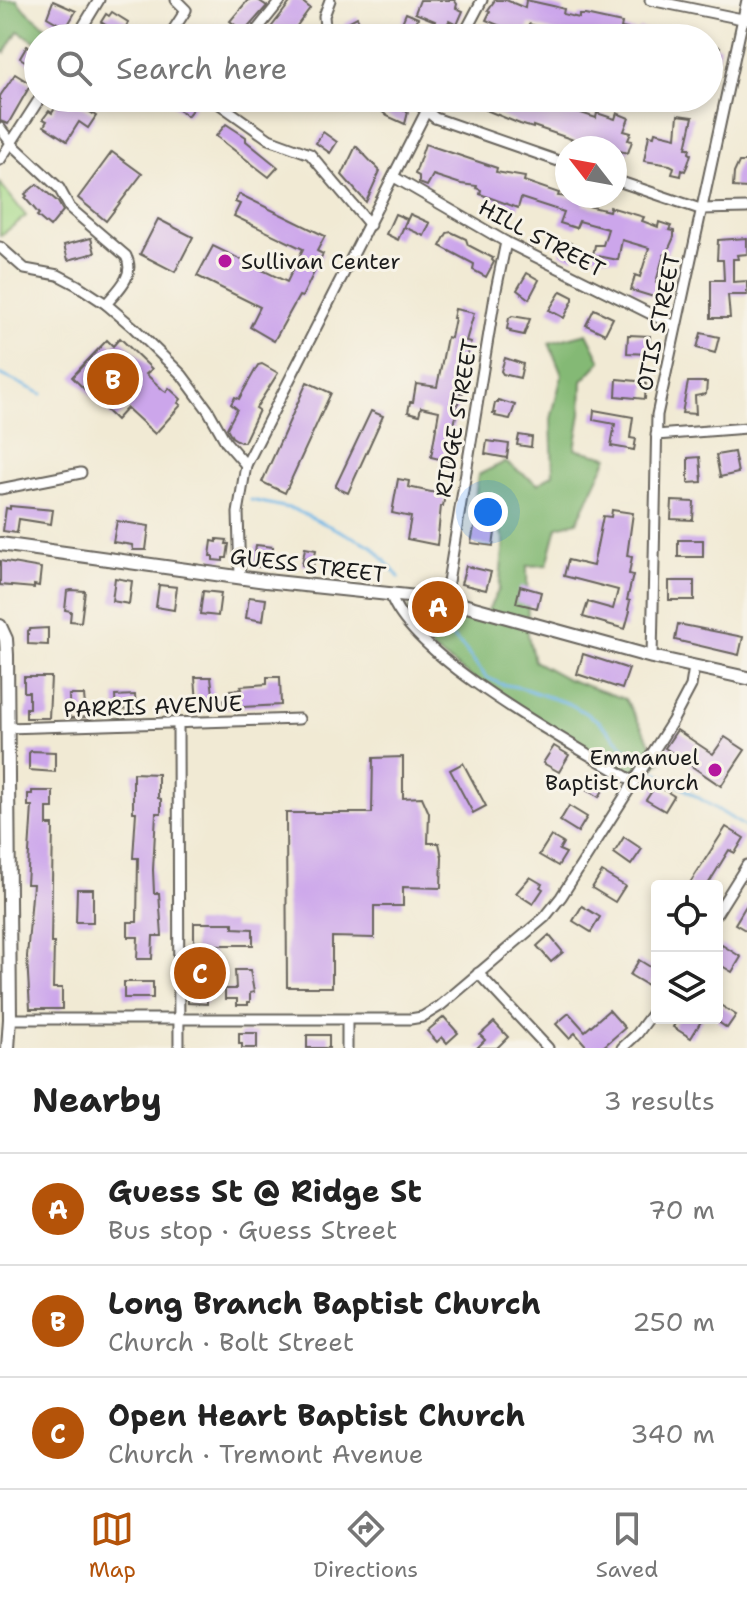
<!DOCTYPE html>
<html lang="en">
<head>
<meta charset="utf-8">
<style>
	body { margin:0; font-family:"Shantell Sans",sans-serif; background:#f6f6f6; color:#222 }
	.controls { position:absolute; right:24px; bottom:24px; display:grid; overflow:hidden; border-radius:8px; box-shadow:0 4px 12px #0003 }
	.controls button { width:72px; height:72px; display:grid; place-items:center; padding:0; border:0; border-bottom:2px solid #e0e0e0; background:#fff; color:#222; font:40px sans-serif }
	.compass { position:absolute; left:555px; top:136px; width:72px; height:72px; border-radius:50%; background:#fff; box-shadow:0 4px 12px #0003; rotate:301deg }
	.you { position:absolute; left:488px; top:512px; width:28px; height:28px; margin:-20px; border:6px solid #fff; border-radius:50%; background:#1a73e8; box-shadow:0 0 0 12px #1a73e833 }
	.badge { display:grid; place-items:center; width:52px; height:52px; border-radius:50%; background:#b45309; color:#fff; font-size:26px; font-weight:700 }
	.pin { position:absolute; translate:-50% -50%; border:4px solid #fff; box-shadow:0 2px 8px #0006 }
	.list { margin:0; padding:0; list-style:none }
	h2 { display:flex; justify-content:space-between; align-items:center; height:104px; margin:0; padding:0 32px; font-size:34px }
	h2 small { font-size:26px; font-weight:400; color:#767676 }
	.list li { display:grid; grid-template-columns:52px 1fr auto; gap:24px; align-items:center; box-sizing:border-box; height:112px; padding:0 32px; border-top:2px solid #e0e0e0 }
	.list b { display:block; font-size:30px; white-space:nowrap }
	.list p { margin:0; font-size:26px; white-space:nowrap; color:#767676 }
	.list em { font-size:26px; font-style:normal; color:#767676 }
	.icon { flex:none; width:44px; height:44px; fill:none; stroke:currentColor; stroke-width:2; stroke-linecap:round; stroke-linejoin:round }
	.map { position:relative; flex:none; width:747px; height:1048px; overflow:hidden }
	.search { position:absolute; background:#fff; box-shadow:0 4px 12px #0003; left:24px; right:24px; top:24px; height:88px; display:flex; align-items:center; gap:20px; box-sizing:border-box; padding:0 28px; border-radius:44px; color:#767676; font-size:30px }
	.sheet { height:440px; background:#fff }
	nav { display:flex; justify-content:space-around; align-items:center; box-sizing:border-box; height:112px; border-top:2px solid #e0e0e0; background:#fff; font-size:22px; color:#767676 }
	nav a { display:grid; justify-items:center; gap:4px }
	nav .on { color:#b45309 }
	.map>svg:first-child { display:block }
	.green { fill:#a5d988; stroke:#607a52; stroke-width:2 }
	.forest { fill:#84b974; stroke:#506a48; stroke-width:2 }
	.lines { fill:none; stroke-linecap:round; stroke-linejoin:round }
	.stream { stroke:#6fb6e6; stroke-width:3 }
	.building { fill:#cca6eb }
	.minor-casing { stroke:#67645c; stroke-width:13 }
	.tertiary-casing { stroke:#67645c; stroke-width:16 }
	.minor { stroke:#fff; stroke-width:9 }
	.tertiary { stroke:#fff; stroke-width:12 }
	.poi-dot { fill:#b5179e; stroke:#f7f3e8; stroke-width:3 }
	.labels { text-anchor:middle; stroke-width:6; stroke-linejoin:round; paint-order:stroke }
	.street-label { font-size:22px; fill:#1c1c1c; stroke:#f7f3e8 }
	.poi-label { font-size:22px; fill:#1c1c1c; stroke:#f7f3e8; text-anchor:start }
</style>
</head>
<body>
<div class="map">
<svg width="747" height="1048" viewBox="0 0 747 1048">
	<rect width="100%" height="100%" fill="#f7f3e8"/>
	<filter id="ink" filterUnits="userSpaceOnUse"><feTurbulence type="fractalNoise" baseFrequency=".0125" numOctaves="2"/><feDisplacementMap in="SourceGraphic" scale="16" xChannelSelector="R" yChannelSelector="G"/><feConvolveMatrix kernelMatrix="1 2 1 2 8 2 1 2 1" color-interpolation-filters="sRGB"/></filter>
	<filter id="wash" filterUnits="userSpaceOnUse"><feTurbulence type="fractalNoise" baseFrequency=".006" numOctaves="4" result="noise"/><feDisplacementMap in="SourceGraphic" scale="32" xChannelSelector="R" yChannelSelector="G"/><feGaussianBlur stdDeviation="1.8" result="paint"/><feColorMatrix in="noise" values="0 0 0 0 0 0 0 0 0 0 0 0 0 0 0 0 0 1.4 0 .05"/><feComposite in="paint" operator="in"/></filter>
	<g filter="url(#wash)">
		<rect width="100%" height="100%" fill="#f1ead4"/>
		<polygon class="green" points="0,183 26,216 0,236"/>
		<g class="forest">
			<polygon points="0,0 17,0 25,10 61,38 38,38 38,43 18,31 5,53 0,49"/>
			<polygon points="587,333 601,361 582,381 581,414 575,449 608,457 577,522 557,527 547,565 527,566 528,635 534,661 567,679 625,699 662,762 635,777 556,738 431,648 408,608 483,620 499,589 504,541 495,517 474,505 478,475 505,462 538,484 553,474 551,419 562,375 549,343"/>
		</g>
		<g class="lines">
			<g class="stream">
				<polyline points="0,374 42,394"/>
				<polyline points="251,500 293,509 372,546 399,577"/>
				<polyline points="425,613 463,647 486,677 501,684 522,688 570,704 599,721 634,757"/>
				<polyline points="657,772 747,828"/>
			</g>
		</g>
		<g id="blocks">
			<g class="building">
				<polygon points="248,0 258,0 267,6 244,32 230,21"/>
				<polygon points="292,0 300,0 310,8 288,38 263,38"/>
				<polygon points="420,0 454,0 457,4 456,8 463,11 457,25 449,21 440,38 430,38 436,26 433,25 435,21 415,13"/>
				<polygon points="495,0 506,0 525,8 526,0 553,6 564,9 563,14 579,18 579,15 585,15 622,23 621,28 638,31 639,28 669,34 669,38 576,38 529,24 527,34 510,30 486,20 490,12 488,10"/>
				<polygon points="53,1 76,11 66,28 47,17"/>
				<polygon points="112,12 128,22 123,36 101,22 106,14 109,16"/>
				<polygon points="406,13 418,18 413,30 401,25"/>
				<polygon points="357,17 366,35 359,38 349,38 344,24"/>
				<polygon points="709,44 720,47 717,60 709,58"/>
				<polygon points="27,46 38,52 38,69 20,58"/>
				<polygon points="15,74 31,84 8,124 0,121 0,96"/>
				<polygon points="61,98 68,98 96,116 88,128 79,122 67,141 44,126 47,121 43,119 49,111 52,113"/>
				<polygon points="164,98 186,98 195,106 187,116"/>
				<polygon points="364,98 381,98 408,112 405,124 387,116 378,108 379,106"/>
				<polygon points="457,98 531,98 556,109 557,105 596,118 597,113 615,119 617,113 629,118 624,131 631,133 628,140 632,141 628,153 615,150 615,148 597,148 533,126 533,128 520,124"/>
				<polygon points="678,115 693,117 686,148 690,148 689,153 691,154 688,164 685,171 682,170 681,176 672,174 674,167 670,165 644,161 649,135 654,136 655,132 676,137"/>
				<polygon points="226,124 246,137 246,141 278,167 269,177 216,136"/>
				<polygon points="323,132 337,142 330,153 316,143"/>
				<polygon points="425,144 497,168 496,172 525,177 524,181 559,193 558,196 586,199 584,205 609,211 610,207 644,217 642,221 658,227 659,222 671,226 669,230 674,231 674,237 666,255 664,254 656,282 662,284 657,298 631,290 635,275 640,277 649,248 622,240 618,260 593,255 595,245 603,245 608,229 579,221 576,228 560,223 564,212 521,198 518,208 480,194 481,190 476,188 477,186 461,184 433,175 427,186 419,183 419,176 415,174"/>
				<polygon points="356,146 380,171 366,202 342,175"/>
				<polygon points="112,152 142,174 106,221 78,198"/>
				<polygon points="739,162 747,162 747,188 733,187 734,173"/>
				<polygon points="37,184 58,202 63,211 50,227 37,216 39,214 25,198 27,196 25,194"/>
				<polygon points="239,194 325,236 317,251 323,254 302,297 299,296 274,341 250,327 260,307 197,276 213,246 287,282 303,249 234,216 240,204 235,202"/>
				<polygon points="395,214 407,219 398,240 386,234"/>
				<polygon points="410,214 430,223 424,236 404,227"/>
				<polygon points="158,219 193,237 175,272 140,254"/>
				<polygon points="451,232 466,239 468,245 493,258 492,260 494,262 486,277 473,270 474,264 440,246 447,233"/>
				<polygon points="91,238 95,253 68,260 64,245"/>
				<polygon points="747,238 747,254 737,255 738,259 733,259 733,282 747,281 747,295 728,295 730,318 711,318 711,280 724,280 723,260 717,260 718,240"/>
				<polygon points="565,241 578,246 573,258 560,254"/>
				<polygon points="527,273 539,280 529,299 517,290"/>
				<polygon points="561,291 573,297 573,300 564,318 549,310"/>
				<polygon points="455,309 474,313 466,341 471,342 462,370 465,371 462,383 465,383 463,393 460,392 448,461 431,457 439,411 421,407 419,415 408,412 410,402 413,402 416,384 437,387 447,337 451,338 455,318 453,318"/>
				<polygon points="594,309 613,318 605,334 586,325"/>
				<polygon points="512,316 530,319 524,335 510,332 511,330 507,329 509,318"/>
				<polygon points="701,333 719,337 715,353 697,348"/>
				<polygon points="628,335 650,336 649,354 627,353"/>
				<polygon points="120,338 152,369 146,374 163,390 166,392 169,388 181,399 178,403 181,405 155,434 127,408 116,420 72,377 107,340 113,346"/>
				<polygon points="505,358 523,364 520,378 503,374 501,371"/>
				<polygon points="262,364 278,373 256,408 259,410 244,442 240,442 232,437 227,428 237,409 231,404 235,397 239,399 258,365"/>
				<polygon points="617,379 646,382 645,399 616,396"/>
				<polygon points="307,382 331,393 285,493 262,482"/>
				<polygon points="688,382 707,382 706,394 695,396 696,414 682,413"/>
				<polygon points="498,400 515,405 510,419 495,416 496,413 493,413 495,403 498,403"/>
				<polygon points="594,410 633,417 630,438 636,439 634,450 611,446 615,424 593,420"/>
				<polygon points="371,411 383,416 348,493 335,487"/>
				<polygon points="519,435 532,437 531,447 517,445"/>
				<polygon points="487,441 509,444 507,458 485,454"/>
				<polygon points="734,452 738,473 720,477 716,455"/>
				<polygon points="700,457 702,482 688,483 688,458"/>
				<polygon points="398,479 409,481 408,487 445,495 443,506 441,506 437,545 407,539 411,517 392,513"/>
				<polygon points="672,501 694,502 693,520 671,519"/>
				<polygon points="10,506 53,510 51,524 19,519 17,533 3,531 6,508 10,509"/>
				<polygon points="612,510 633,513 627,556 632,557 629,574 633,575 627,600 630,601 628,610 630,611 625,629 583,617 588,602 613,609 618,590 564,576 568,560 593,566 603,516 611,517"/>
				<polygon points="117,521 149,526 146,550 133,550 132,545 113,542"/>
				<polygon points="475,523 496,526 493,546 471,543"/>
				<polygon points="217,539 227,540 226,544 229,544 227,558 223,558 223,561 213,560 213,556 210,556 212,541 217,542"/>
				<rect x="678" y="540" width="25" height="17"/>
				<polygon points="256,545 273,547 271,568 253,566"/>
				<polygon points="305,548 316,550 313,567 302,565"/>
				<polygon points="0,561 41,568 39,586 34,585 34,588 0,585"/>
				<polygon points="466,566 491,572 486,590 461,584"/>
				<polygon points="115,578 132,581 129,604 112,601"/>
				<rect x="669" y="581" width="25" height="19"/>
				<polygon points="159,585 177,587 174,610 156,607"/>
				<polygon points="520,586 541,592 537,608 516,603"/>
				<polygon points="71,590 85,591 81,622 70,621 71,611 65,610 67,591"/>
				<polygon points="203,591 221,593 218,616 200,614"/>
				<polygon points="249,597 266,599 263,621 246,618"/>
				<polygon points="678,624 743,637 739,655 675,640"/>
				<polygon points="48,628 48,645 28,644 28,631 30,629"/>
				<polygon points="583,654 629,669 622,689 577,674"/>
				<polygon points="24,677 51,677 49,718 26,718 26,708 29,708 29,692 24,692"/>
				<polygon points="195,677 211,677 214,702 197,703"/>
				<polygon points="267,677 280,677 281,705 225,708 224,699 231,698 230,690 242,689 241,686 267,684"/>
				<polygon points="69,695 84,695 86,717 70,718"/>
				<polygon points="135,695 136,709 116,710 115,696"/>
				<polygon points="677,730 713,754 725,737 745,750 721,786 665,748"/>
				<polygon points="554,746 569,755 559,772 543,763"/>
				<polygon points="31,751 55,752 55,772 29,770 29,753"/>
				<polygon points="403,757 403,798 422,797 429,813 428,843 439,843 442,857 441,888 403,887 403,906 374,906 374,938 332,937 332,987 287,987 286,813 372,813 373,758"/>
				<polygon points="463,763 486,806 473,813 450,770"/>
				<polygon points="133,773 158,774 158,798 161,799 161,813 156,813 153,870 154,893 159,893 162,936 153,936 152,959 137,959 138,937 128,937 128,922 137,922 138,858 133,858 136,812 133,812"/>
				<polygon points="596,774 608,782 599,797 586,789"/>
				<polygon points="656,785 674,796 665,811 646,800"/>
				<polygon points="32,791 53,791 53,808 47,808 47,825 53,825 51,943 54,943 53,988 62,988 62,1009 30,1009 27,957 33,884 27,884 32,806 28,806 28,794 32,794"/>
				<polygon points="569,806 587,817 578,832 560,821"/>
				<polygon points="726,827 744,838 735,853 729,850 707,886 688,886"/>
				<polygon points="551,836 563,843 559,850 566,853 558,866 539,855"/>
				<polygon points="624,837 642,849 631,865 614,853"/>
				<polygon points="602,872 625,886 615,902 592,888"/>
				<polygon points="530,877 542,884 540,887 543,889 533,904 516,893"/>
				<polygon points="77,889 93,889 93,922 76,922"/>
				<polygon points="747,904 747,931 735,924"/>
				<polygon points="582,906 600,917 591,932 573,921"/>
				<polygon points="194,923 233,923 233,928 253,929 253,945 213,945 212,982 207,982 207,1004 188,1003 188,963 194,963"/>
				<polygon points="549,935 563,952 551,962 537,946"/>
				<polygon points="722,945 741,957 732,972 717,963 717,954"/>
				<polygon points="639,960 657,971 649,986 630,975"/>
				<polygon points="235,970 250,970 254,992 250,993 250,1002 248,1002 248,1005 237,1005 237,999 225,999 225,989 236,989"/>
				<rect x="124" y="982" width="29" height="16"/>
				<polygon points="717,1003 736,1015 727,1028 717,1021"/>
				<polygon points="609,1010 625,1028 602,1048 588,1048 575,1033 569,1038 556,1024 569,1013 585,1031"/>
				<polygon points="444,1017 458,1033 447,1043 442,1037 437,1042 427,1031"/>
				<polygon points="678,1018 703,1018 691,1038 673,1027"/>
				<polygon points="494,1022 508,1037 497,1048 477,1048 485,1040 480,1035"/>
				<polygon points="239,1033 257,1033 257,1048 242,1048 242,1044 239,1044"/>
				<rect x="307" y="1035" width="22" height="13"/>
			</g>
		</g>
	</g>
	<g filter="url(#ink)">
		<use href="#blocks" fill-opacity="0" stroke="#67645c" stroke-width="2"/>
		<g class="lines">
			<defs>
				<g id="minor">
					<polyline points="650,0 747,20"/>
					<polyline points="256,31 281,0"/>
					<polyline points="76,38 99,0"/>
					<polyline points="168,38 186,10 176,0"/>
					<polyline points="326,38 324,16 330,0"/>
					<polyline points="462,38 482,0"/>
					<polyline points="211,98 269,139 310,154 370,225"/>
					<polyline points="411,98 435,118 567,164"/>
					<path d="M0,128L12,144L59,188L70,208L126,256C136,275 118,290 106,304"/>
					<polyline points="0,160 40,98"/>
					<polyline points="394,177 506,242 675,326"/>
					<polyline points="615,180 700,209 747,208"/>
					<polyline points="0,247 25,269 58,275 77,285 106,304 133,327 182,375 208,410 226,442 246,465"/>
					<polyline points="656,435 747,428"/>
					<polyline points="0,489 81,473"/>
					<polyline points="240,576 238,513 246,465 433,98"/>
					<path d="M391,596C414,660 573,744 633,781"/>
					<polyline points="445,600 496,290 506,242"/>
					<polyline points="652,657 657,415 747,0"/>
					<polyline points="178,723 179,1048"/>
					<polyline points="7,728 299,719"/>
					<polyline points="717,913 747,865"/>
					<polyline points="478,973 548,1048"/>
					<polyline points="10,1019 410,1019 422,1017 440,1006 545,917 561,897 672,722 691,686 694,667"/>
					<polyline points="347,1020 347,1048"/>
					<polyline points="622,1048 637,1034 657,1007"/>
				</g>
				<g id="tertiary">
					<polyline points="0,544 266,581 445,600 652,657 747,678"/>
					<polyline points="0,626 6,639 7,655 10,1019 8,1048"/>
				</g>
			</defs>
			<use href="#minor" class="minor-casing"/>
			<use href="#tertiary" class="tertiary-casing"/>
			<use href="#minor" class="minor"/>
			<use href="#tertiary" class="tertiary"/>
		</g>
	</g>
	<g class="poi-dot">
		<circle cx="225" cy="261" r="8"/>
		<circle cx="715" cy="770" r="8"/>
	</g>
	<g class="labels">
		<g class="street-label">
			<text transform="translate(542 238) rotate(28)" y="8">HILL STREET</text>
			<text transform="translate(658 322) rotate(-78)" y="8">OTIS STREET</text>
			<text transform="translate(456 418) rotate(-80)" y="8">RIDGE STREET</text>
			<text transform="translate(308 565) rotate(7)" y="8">GUESS STREET</text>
			<text transform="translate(153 706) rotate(-2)" y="8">PARRIS AVENUE</text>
		</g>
		<g class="poi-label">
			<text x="241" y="269">Sullivan Center</text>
			<text x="699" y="765" text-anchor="end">Emmanuel<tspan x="699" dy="25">Baptist Church</tspan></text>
		</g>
	</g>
</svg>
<div class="controls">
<button><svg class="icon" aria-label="locate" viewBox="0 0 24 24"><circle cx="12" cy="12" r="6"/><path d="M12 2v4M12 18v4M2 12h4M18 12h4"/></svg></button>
<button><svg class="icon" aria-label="layers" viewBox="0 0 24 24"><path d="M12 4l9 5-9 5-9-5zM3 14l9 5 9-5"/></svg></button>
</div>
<svg class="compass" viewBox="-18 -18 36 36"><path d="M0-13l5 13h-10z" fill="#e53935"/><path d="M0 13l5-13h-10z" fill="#767676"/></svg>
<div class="you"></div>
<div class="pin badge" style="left:438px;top:607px">A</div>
<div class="pin badge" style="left:113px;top:379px">B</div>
<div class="pin badge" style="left:200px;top:973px">C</div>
<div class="search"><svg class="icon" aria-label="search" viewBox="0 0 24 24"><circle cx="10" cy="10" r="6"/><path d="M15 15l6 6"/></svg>Search here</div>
</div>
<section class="sheet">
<h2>Nearby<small>3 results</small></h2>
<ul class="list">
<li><span class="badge">A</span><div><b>Guess St @ Ridge St</b><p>Bus stop · Guess Street</p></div><em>70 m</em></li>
<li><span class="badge">B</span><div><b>Long Branch Baptist Church</b><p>Church · Bolt Street</p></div><em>250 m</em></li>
<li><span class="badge">C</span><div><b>Open Heart Baptist Church</b><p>Church · Tremont Avenue</p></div><em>340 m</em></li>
</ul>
</section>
<nav>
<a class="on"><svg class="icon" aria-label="map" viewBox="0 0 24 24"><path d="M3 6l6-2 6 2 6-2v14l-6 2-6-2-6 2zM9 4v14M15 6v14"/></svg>Map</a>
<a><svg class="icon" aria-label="directions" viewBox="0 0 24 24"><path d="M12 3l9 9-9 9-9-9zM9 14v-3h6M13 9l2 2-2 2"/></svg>Directions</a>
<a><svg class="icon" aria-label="saved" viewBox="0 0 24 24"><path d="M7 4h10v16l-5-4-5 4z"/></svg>Saved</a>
</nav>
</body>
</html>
